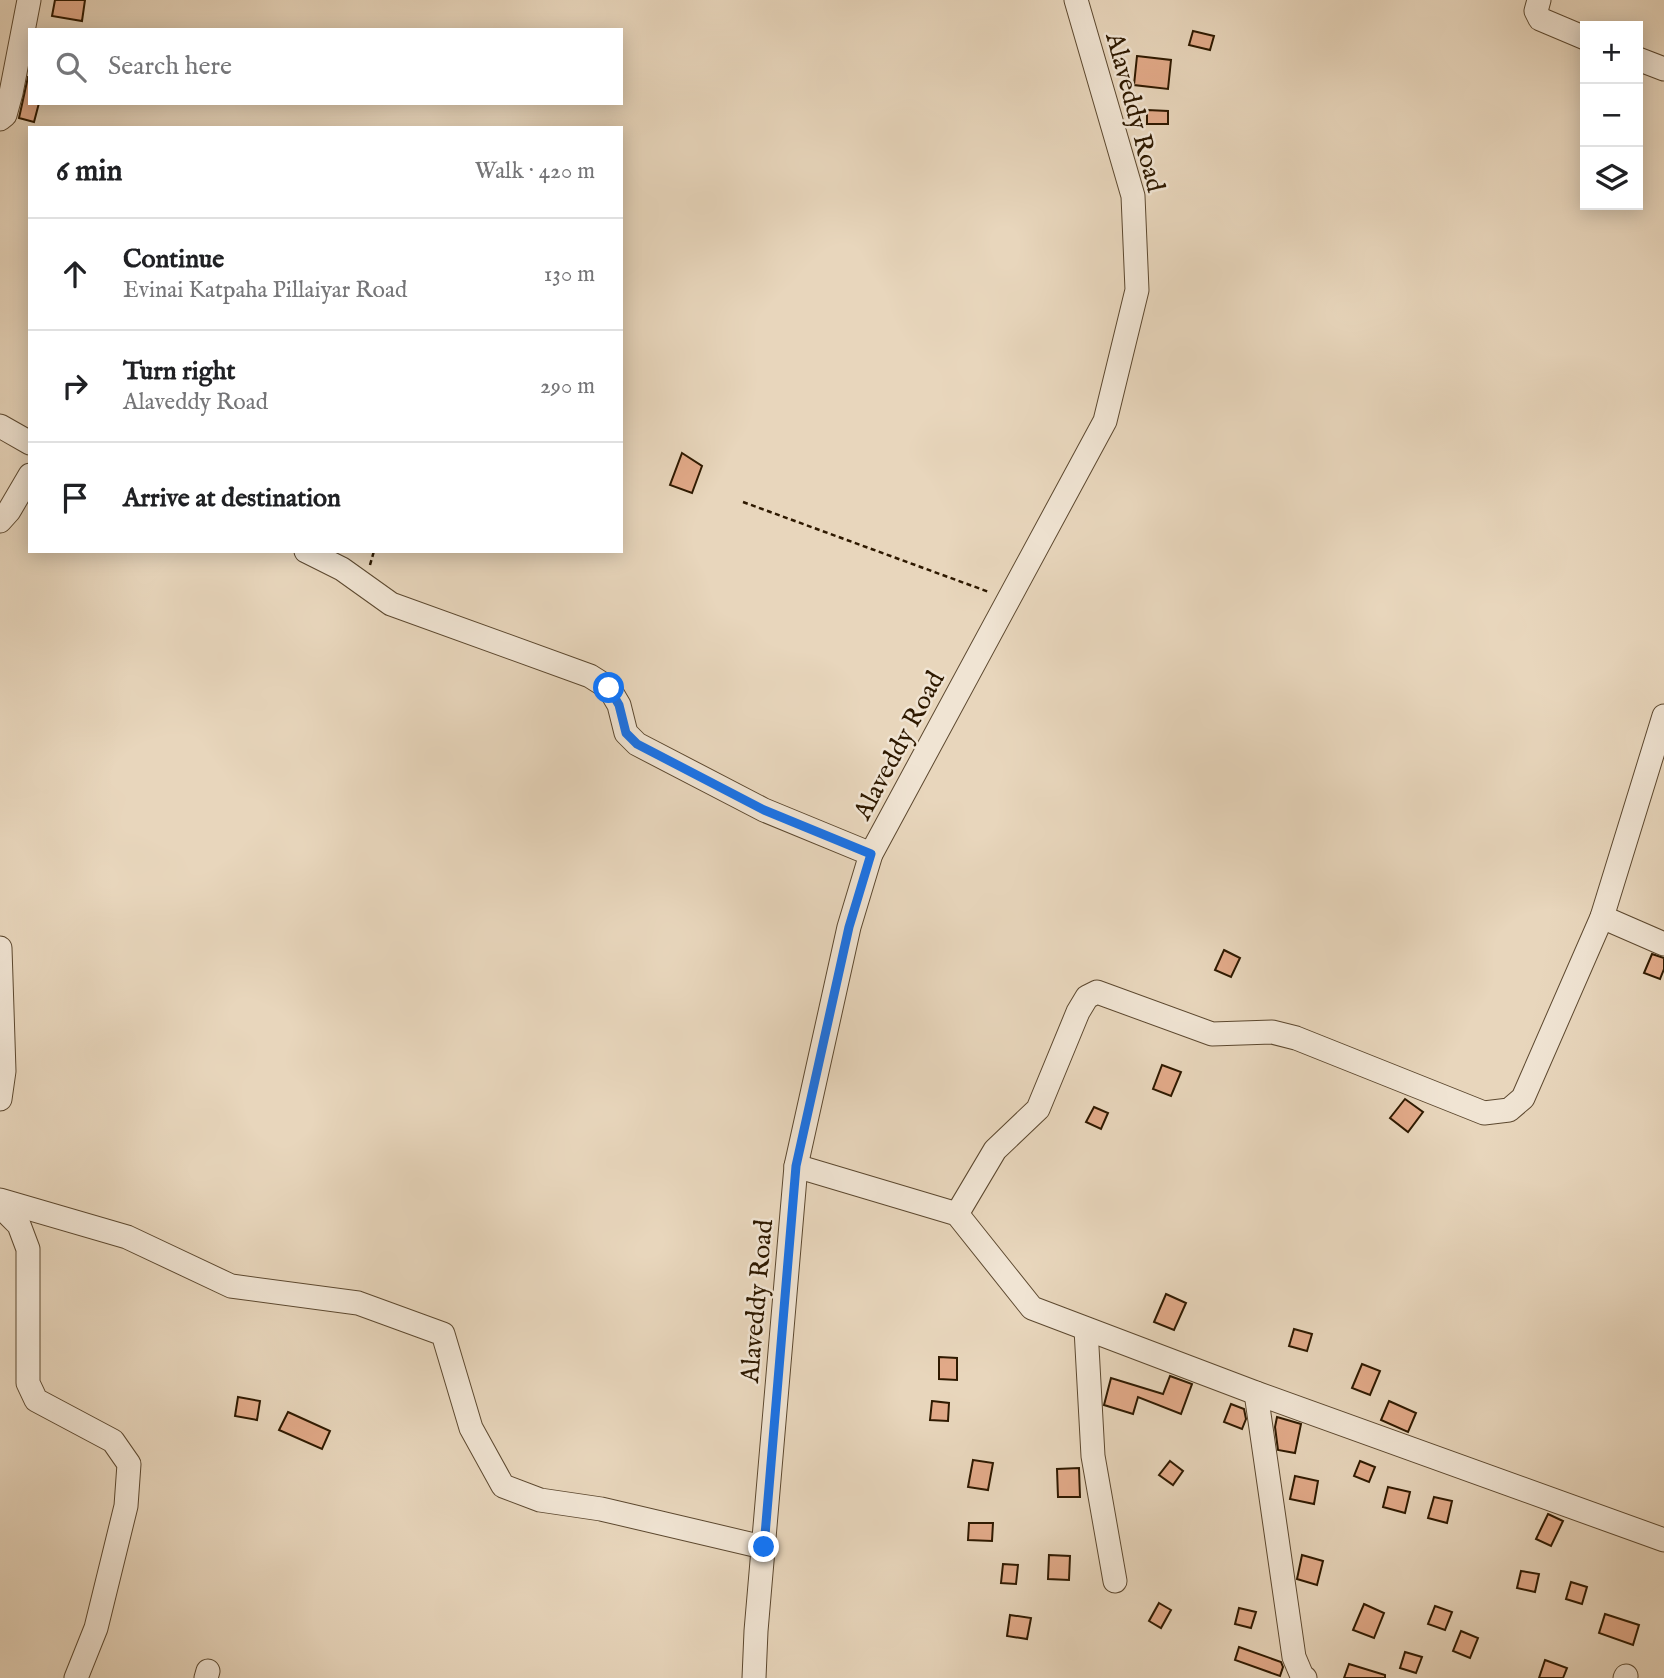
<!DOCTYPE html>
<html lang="en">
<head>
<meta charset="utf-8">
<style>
	body { margin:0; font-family:"IM FELL English",serif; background:#f2f2f2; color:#202124 }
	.controls { position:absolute; right:21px; top:21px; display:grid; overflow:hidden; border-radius:0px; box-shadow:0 4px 18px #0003 }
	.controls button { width:63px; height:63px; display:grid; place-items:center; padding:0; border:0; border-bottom:2px solid #e0e0e0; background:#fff; color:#202124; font:35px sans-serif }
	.stop { position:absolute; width:21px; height:21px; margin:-16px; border:5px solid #1a73e8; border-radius:50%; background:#fff }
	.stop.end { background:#1a73e8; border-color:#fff; box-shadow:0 2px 7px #0008 }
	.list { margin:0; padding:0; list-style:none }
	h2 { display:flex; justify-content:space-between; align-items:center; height:91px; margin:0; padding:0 28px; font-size:30px }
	h2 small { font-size:23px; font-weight:400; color:#757577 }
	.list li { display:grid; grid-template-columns:46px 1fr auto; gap:21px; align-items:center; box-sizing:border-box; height:112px; padding:0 28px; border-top:2px solid #e0e0e0 }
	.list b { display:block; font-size:26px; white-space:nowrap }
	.list p { margin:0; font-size:23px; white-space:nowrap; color:#757577 }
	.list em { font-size:23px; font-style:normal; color:#757577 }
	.icon { flex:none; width:38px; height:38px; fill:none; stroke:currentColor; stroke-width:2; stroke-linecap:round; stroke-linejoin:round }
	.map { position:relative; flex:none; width:1664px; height:1678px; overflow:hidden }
	.search { position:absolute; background:#fff; box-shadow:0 4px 18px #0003; left:28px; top:28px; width:595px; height:77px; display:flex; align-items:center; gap:18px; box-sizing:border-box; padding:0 24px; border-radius:0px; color:#757577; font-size:26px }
	.panel { position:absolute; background:#fff; box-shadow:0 4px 18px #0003; left:28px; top:126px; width:595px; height:427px; border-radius:0px }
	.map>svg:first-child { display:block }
	.building { fill:#e2aa89; stroke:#2e1900; stroke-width:2 }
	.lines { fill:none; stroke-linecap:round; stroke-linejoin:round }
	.minor-casing { stroke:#5c482f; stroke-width:25 }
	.path { stroke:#2e1900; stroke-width:2.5; stroke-dasharray:5 3.5; stroke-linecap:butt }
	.minor { stroke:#f0e4d3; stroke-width:23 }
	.route { stroke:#1a73e8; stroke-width:9 }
	.labels { text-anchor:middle; stroke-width:5; stroke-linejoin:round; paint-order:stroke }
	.street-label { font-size:26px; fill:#2e1900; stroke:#f0e4d3 }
</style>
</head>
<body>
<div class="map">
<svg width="1664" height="1678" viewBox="0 0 1664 1678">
	<rect width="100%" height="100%" fill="#e8d6bc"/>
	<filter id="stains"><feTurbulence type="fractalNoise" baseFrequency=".00286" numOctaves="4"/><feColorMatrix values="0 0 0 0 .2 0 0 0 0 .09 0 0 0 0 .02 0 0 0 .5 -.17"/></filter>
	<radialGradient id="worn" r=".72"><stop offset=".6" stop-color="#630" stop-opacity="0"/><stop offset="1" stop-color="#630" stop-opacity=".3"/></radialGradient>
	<g class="building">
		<polygon points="55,0 85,0 82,21 52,16"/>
		<polygon points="1193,31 1214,36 1210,50 1189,45"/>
		<polygon points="1137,56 1171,60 1168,89 1134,85"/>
		<polygon points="28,77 30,77 30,103 39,103 34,122 19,118"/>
		<polygon points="1147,110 1168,111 1168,124 1147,124"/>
		<polygon points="682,453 702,466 692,493 670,485"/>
		<polygon points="1224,950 1240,958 1231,977 1215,970"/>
		<polygon points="1652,954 1664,958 1664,969 1660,979 1644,973"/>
		<polygon points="1162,1065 1181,1072 1171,1096 1153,1089"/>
		<polygon points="1405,1099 1423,1112 1408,1132 1390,1118"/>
		<polygon points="1094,1107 1108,1113 1101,1129 1086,1122"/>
		<polygon points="1166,1294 1186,1303 1174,1330 1154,1322"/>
		<polygon points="1294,1329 1312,1334 1307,1351 1289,1346"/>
		<polygon points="939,1357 957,1358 957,1380 939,1379"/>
		<polygon points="1362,1364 1380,1371 1370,1395 1352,1388"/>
		<polygon points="1170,1376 1192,1384 1181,1414 1138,1397 1133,1414 1104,1405 1111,1378 1163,1394"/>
		<polygon points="238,1397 260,1401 257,1420 235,1416"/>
		<polygon points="932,1401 949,1403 948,1421 930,1420"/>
		<polygon points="1389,1401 1416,1413 1408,1432 1381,1420"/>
		<polygon points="1231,1404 1244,1409 1246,1419 1242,1429 1224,1422"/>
		<polygon points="288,1412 330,1431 322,1449 279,1430"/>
		<polygon points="1277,1417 1301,1424 1295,1453 1278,1450 1275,1427"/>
		<polygon points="973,1460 993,1463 988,1490 968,1487"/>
		<polygon points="1170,1461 1183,1471 1173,1485 1159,1475"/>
		<polygon points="1360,1461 1375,1467 1369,1482 1354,1476"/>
		<polygon points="1079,1468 1080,1497 1058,1497 1057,1469"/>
		<polygon points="1295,1476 1318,1481 1314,1504 1290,1499"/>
		<polygon points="1388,1487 1410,1492 1405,1513 1383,1507"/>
		<polygon points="1434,1497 1452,1501 1447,1523 1428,1518"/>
		<polygon points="1548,1514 1563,1521 1551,1546 1536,1539"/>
		<polygon points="969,1523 993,1523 992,1541 968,1540"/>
		<polygon points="1049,1555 1070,1556 1069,1580 1048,1579"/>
		<polygon points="1302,1555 1323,1561 1317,1585 1297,1579"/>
		<polygon points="1003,1564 1018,1565 1016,1584 1001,1583"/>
		<polygon points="1521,1571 1539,1574 1535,1592 1517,1588"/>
		<polygon points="1571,1582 1587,1587 1582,1604 1566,1599"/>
		<polygon points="1159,1603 1171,1610 1161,1628 1149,1621"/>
		<polygon points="1364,1604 1384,1613 1374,1638 1353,1630"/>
		<polygon points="1435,1606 1452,1612 1445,1630 1428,1624"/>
		<polygon points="1239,1608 1256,1612 1251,1628 1235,1624"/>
		<polygon points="1605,1614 1639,1625 1633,1645 1599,1633"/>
		<polygon points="1010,1615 1031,1618 1027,1639 1007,1636"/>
		<polygon points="1461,1631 1478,1638 1470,1658 1453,1651"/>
		<polygon points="1239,1647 1281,1662 1283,1667 1280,1676 1235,1660"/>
		<polygon points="1405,1652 1422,1657 1416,1673 1400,1668"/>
		<polygon points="1545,1660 1567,1668 1563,1678 1539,1678"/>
		<polygon points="1349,1664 1385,1675 1385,1678 1344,1678"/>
	</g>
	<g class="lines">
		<defs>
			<g id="minor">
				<polyline points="1539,0 1536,11 1540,19 1585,38"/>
				<polyline points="1638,59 1664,69"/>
				<polyline points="0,119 5,115 11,93 29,0"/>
				<polyline points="0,426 30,443"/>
				<polyline points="0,521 9,511 30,475"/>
				<polyline points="306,551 342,569 391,604 590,676 609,688 619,705 626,733 637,744 764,810 871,854"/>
				<polyline points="1602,917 1664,944"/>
				<polyline points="0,948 4,1071 0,1099"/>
				<polyline points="796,1166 957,1214 1032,1308 1256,1393 1664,1540"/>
				<polyline points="0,1200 127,1237 231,1286 358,1303 443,1334 471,1428 503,1486 540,1500 601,1509 763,1547"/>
				<polyline points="0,1206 19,1225 28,1249 28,1383 36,1400 113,1441 129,1464 126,1506 96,1628 76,1678"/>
				<polyline points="957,1214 995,1150 1038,1109 1078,1012 1087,997 1097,992 1212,1034 1272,1032 1296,1038 1484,1113 1509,1110 1523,1098 1602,917 1664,716"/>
				<polyline points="1086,1329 1093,1456 1115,1581"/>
				<polyline points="1256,1393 1294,1657 1302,1676 1305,1678"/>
				<polyline points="206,1678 208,1671"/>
				<polyline points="754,1678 756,1631 796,1166 849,927 871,854 1105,421 1137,290 1133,196 1076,0"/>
				<polyline points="1625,1678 1626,1676"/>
			</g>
		</defs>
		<use href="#minor" class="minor-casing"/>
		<g class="path">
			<polyline points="743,502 989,592"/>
			<polyline points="370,565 374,551"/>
		</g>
		<use href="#minor" class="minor"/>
	</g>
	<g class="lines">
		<polyline class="route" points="609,688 619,705 626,733 637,744 764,810 871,854 849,927 796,1166 764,1547"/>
	</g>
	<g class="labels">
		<g class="street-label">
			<text transform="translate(1136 112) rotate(75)" y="9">Alaveddy Road</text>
			<text transform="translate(898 745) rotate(-62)" y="9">Alaveddy Road</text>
			<text transform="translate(756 1301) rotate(-85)" y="9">Alaveddy Road</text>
		</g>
	</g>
	<rect width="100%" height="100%" filter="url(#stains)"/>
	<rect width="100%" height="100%" fill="url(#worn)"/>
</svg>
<div class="controls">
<button>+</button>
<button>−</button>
<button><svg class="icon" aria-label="layers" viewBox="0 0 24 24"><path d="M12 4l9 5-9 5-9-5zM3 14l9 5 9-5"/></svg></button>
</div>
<div class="stop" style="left:609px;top:688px"></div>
<div class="stop end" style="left:764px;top:1547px"></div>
<div class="search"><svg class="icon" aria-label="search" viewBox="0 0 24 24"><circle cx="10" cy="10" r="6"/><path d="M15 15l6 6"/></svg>Search here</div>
<section class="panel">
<h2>6 min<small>Walk · 420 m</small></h2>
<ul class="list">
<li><svg class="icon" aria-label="ahead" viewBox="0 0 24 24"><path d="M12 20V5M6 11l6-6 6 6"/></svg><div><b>Continue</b><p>Evinai Katpaha Pillaiyar Road</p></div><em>130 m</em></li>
<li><svg class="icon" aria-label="right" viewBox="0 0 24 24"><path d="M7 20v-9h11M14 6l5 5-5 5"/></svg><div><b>Turn right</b><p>Alaveddy Road</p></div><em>290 m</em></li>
<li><svg class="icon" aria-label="arrive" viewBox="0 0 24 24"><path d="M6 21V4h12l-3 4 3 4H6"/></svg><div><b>Arrive at destination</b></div></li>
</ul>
</section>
</div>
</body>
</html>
